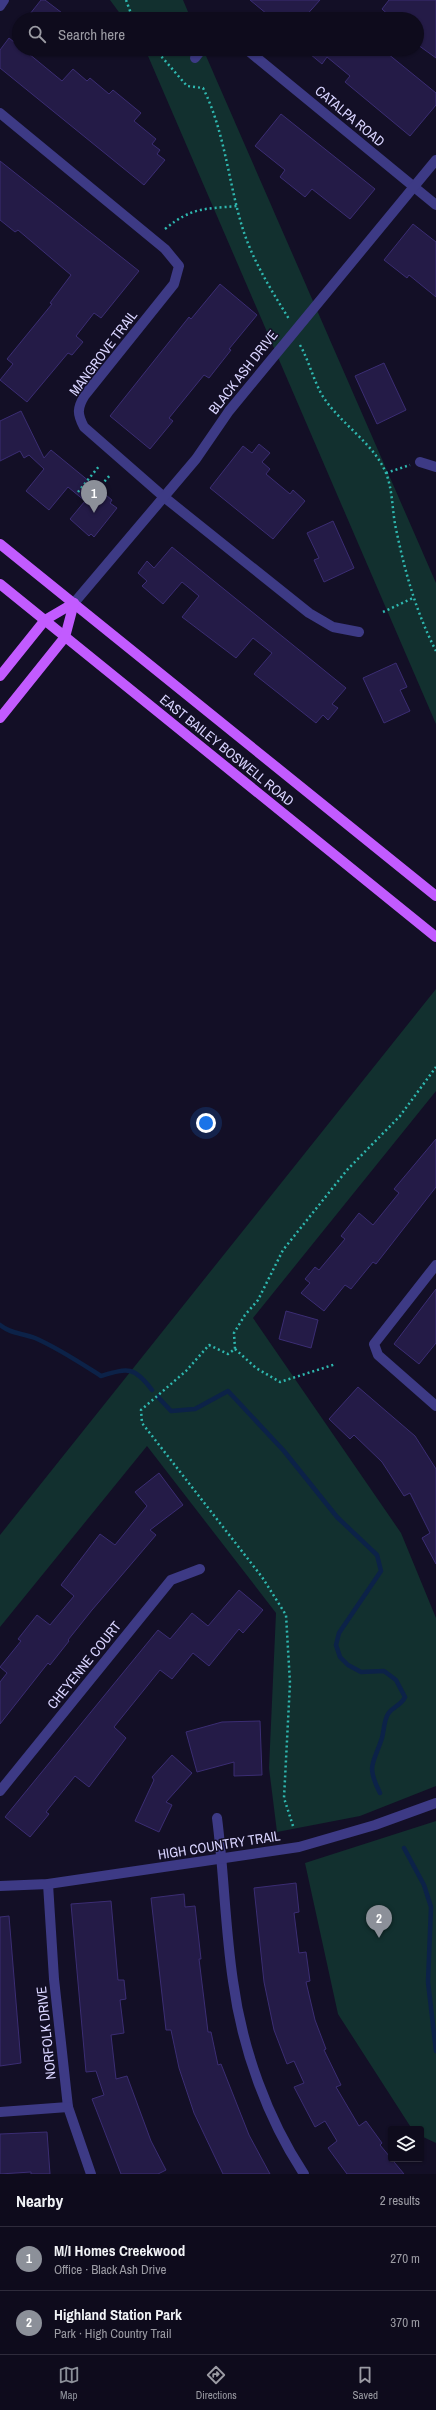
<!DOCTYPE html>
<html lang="en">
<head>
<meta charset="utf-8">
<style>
	body { margin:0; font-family:"Archivo Narrow",sans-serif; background:#171425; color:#f1f3f6 }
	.controls { position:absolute; right:12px; bottom:12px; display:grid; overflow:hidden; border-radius:4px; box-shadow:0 1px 3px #0004 }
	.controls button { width:36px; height:36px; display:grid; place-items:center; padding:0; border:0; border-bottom:1px solid #2e2b3b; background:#0e0b1c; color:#f1f3f6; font:20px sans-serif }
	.you { position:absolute; left:206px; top:1123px; width:14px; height:14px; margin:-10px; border:3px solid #fff; border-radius:50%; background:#1a73e8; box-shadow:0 0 0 6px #1a73e833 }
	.badge { display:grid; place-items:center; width:26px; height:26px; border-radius:50%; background:#8c9099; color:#fff; font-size:13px; font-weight:700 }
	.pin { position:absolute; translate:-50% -33px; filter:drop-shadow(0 1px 2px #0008) }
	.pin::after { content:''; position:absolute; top:21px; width:14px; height:12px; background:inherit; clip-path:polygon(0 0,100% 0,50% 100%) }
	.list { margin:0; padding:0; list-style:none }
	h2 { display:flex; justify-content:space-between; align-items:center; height:52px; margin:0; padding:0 16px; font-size:17px }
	h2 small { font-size:13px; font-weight:400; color:#9b9ba3 }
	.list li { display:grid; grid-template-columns:26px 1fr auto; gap:12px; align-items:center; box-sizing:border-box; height:64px; padding:0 16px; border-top:1px solid #2e2b3b }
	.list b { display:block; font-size:15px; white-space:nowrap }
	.list p { margin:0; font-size:13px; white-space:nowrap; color:#9b9ba3 }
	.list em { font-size:13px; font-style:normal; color:#9b9ba3 }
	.icon { flex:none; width:22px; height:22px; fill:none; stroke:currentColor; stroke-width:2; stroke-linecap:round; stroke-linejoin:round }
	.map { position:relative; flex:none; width:436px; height:2174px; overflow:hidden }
	.search { position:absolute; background:#0e0b1c; box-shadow:0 1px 3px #0004; left:12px; right:12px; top:12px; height:44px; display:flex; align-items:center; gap:10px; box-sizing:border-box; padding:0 14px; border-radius:22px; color:#9b9ba3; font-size:15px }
	.sheet { height:180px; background:#0e0b1c }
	nav { display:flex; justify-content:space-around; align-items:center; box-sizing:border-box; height:56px; border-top:1px solid #2e2b3b; background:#0e0b1c; font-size:11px; color:#9b9ba3 }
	nav a { display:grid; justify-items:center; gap:2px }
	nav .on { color:#8c9099 }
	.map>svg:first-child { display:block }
	.green { fill:#12302f }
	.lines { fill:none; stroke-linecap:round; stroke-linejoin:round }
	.stream { stroke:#0c2248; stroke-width:4.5 }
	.building { fill:#241b47; stroke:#3b2d73 }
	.path { stroke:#2fb8b0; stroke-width:2.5; stroke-dasharray:2 3; stroke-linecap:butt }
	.minor { stroke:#3d3a85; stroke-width:10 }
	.major { stroke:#c25bff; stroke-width:10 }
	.labels { text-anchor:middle; stroke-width:3; stroke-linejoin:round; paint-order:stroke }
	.street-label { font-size:14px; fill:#d9d4ff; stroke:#130f26 }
</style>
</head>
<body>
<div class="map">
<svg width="436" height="2174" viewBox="0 0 436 2174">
	<rect width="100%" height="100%" fill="#130f26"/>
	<g class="green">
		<polygon points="110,0 183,0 191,19 124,19"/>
		<polygon points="145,49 203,49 436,583 436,724"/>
		<polygon points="436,989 436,1091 253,1318 401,1533 436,1618 436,1786 360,1816 277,1832 269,1768 276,1613 147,1446 0,1627 0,1535"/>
		<polygon points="436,1821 436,2143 421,2136 421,2129 412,2129 338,2014 305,1863"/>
	</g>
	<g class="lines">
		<g class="stream">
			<path d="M0,1325C11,1334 22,1333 35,1338C58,1348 79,1362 101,1376C128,1368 134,1366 152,1390"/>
			<path d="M158,1397L171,1411L195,1409L228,1391L284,1451L337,1517L377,1555L381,1571L339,1633L336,1645L340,1657L348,1665L361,1672L384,1671L396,1680L405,1697C401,1706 393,1706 388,1714C384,1720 384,1731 382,1738C373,1765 366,1765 380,1793"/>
			<polyline points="404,1848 424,1885 431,1907 428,1982 436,2051"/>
		</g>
	</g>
	<g class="building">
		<polygon points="41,0 45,0 70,19 26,19"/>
		<polygon points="250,0 320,0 303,19 273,19"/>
		<polygon points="389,0 436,0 436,58 418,45 422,40 417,37 417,19 393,19 382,9"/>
		<polygon points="9,38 19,46 19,49 23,49 62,81 73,69 87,81 90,78 109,94 113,90 141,113 134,121 156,139 152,144 160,150 157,154 165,160 144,185 0,68 0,50"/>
		<polygon points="304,49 382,49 436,93 436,105 410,136 345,82 350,76 327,57 322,64"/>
		<polygon points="281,114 375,189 350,219 312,189 305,197 280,177 285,170 255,146"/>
		<polygon points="0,161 139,271 101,318 94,313 76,336 83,342 72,355 68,353 27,402 0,380 13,364 7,359 52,304 50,303 71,275 18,230 15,232 0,220"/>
		<polygon points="413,224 436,242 436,297 409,275 407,278 384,260"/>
		<polygon points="220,284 257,315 229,349 231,350 209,378 204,375 169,418 173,421 150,449 110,416 189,317 191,319"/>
		<polygon points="384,363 406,410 377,424 355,376"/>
		<polygon points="21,411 44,458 51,450 112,500 110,503 117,508 94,537 91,534 89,536 70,519 85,501 68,487 49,510 26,491 44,469 29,455 24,458 20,451 0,461 0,421"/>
		<polygon points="259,444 270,453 262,462 270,469 266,474 290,494 293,490 305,501 273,539 210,488 243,446 252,453"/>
		<polygon points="333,521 354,568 324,582 314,560 319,558 307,533"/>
		<polygon points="172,547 346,688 332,704 338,708 328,720 323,715 316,723 254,674 272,653 253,638 236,658 182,617 199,596 182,582 163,604 142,586 147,581 138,573 147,561 154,568"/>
		<polygon points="396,663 407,687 400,690 410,711 384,723 363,678"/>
		<polygon points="436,1139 436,1187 376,1264 373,1262 351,1289 345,1285 324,1311 301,1293 310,1283 305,1279 315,1267 319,1270 345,1239 341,1236 359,1213 373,1225 399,1193 394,1189"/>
		<polygon points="436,1289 436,1343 419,1364 394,1344"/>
		<polygon points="286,1311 318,1320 311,1348 279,1339"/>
		<polygon points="358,1387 415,1436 436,1469 436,1564 422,1538 430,1533 410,1493 404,1496 382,1462 354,1435 350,1439 329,1419"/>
		<polygon points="159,1473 183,1505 150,1530 156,1535 92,1610 68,1640 69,1641 50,1665 48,1663 0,1724 0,1682 7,1673 0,1667 21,1641 18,1639 37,1615 50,1625 74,1596 61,1585 100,1534 115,1545 147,1506 135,1492"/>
		<polygon points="239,1590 263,1610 243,1633 239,1629 209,1666 193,1653 172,1679 160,1670 114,1727 126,1738 89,1787 75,1776 46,1812 49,1814 30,1837 5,1817 158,1630 170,1639 192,1613 208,1626"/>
		<polygon points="260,1721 262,1775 234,1776 234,1762 197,1772 186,1732 222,1722"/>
		<polygon points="172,1755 192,1773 166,1802 172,1805 159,1832 135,1821 154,1780 152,1777"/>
		<polygon points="296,1883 299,1912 294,1913 299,1953 306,1952 310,1981 306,1982 315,2020 326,2049 324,2050 341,2085 336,2087 359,2126 366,2121 382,2143 380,2145 404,2174 347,2174 328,2148 337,2141 325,2121 315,2127 294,2087 304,2083 294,2061 287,2064 274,2030 264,1982 254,1888"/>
		<polygon points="184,1894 185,1907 195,1906 201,1959 199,1959 208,2032 211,2032 218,2065 221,2064 249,2135 270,2174 223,2174 194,2113 179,2068 171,2030 166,2030 151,1898"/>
		<polygon points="111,1901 118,1980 124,1980 126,1999 120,2000 124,2033 111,2035 116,2079 127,2076 151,2141 166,2170 158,2174 121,2174 92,2099 104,2095 96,2071 86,2072 71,1904"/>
		<polygon points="9,1916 21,2063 0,2066 0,1917"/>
		<polygon points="47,2132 50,2174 31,2174 31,2172 0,2174 0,2134"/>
	</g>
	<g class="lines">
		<g class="path">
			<polyline points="126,0 133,19"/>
			<path d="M155,49L187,86L203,88C224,130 228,178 241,223C251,258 270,288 289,319"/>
			<path d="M165,229C192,207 204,209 238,206"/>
			<path d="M300,345C309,361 313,379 322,395C339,423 373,442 386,473C393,491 392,511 396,529C405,572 416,612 436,651"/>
			<polyline points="386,473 410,465"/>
			<polyline points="98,489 111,474"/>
			<polyline points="78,492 100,465"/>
			<polyline points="383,612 413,598"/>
			<polyline points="235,1349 256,1368 280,1382 336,1364"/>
			<polyline points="293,1826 284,1798 290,1683 286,1615 262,1577 142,1423 141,1410 186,1371 209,1345 228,1354 235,1349 234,1333 245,1315 258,1300 283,1250 347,1170 400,1116 436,1067"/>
		</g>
		<g class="minor">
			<polyline points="0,6 4,0"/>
			<polyline points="246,49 436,205"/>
			<polyline points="195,58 202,49"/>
			<path d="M0,113L165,249L179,266L174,284L85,395C77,408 77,414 84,427L164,497L309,613L333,627L359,632"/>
			<polyline points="420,462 436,467"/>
			<polyline points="74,603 196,459 229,411 436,160"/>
			<polyline points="436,1265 374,1344 378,1355 436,1406"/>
			<polyline points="0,1791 171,1580 200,1569"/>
			<path d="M217,1818C224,1872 225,1927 233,1981C242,2048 267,2118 304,2174"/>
			<polyline points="48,1884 54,1979 68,2107 91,2174"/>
			<polyline points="0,1886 48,1884 299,1847 375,1825 436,1803"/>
			<polyline points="0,2112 68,2107"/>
		</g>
		<g class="major">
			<polyline points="0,544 436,896"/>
			<polyline points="0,584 436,937"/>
			<polyline points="0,676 45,620 74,603"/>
			<polyline points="0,718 65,637 74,603"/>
		</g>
	</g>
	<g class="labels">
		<g class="street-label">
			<text transform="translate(350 116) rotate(40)" y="5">CATALPA ROAD</text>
			<text transform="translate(103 353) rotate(-53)" y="5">MANGROVE TRAIL</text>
			<text transform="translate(243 372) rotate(-52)" y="5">BLACK ASH DRIVE</text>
			<text transform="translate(227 750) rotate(39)" y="5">EAST BAILEY BOSWELL ROAD</text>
			<text transform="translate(84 1665) rotate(-51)" y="5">CHEYENNE COURT</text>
			<text transform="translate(219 1845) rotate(-9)" y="5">HIGH COUNTRY TRAIL</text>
			<text transform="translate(46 2033) rotate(-96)" y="5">NORFOLK DRIVE</text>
		</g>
	</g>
</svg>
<div class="controls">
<button><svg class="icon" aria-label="layers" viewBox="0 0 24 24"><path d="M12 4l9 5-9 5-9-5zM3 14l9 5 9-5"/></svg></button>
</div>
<div class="you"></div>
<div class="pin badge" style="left:94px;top:513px">1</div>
<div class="pin badge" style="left:379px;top:1938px">2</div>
<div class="search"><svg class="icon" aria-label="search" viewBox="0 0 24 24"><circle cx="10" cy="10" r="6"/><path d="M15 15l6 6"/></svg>Search here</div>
</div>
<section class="sheet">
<h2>Nearby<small>2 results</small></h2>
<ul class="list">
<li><span class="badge">1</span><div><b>M/I Homes Creekwood</b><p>Office · Black Ash Drive</p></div><em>270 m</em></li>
<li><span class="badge">2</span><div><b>Highland Station Park</b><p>Park · High Country Trail</p></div><em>370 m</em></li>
</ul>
</section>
<nav>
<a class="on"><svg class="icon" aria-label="map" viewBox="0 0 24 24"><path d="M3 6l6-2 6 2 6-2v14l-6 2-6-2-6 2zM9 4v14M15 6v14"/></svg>Map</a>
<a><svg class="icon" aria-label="directions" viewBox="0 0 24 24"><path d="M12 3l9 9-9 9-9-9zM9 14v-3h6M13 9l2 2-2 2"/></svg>Directions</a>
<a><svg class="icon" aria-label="saved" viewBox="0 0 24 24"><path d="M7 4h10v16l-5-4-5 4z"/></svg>Saved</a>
</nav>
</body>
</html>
